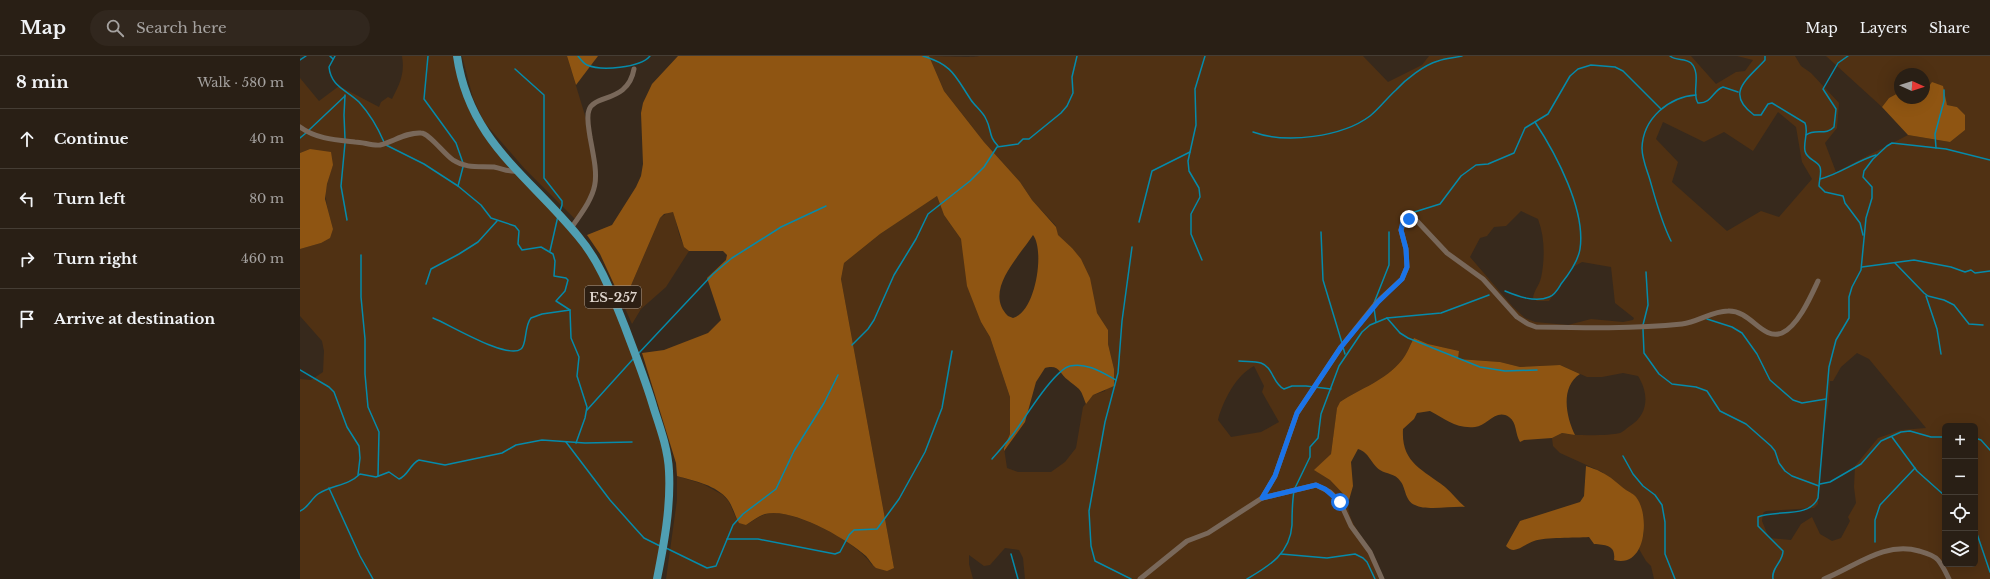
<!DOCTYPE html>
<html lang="en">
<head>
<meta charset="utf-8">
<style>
	body { margin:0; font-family:"Libre Baskerville",serif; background:#31271e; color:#f1f3f6 }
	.controls { position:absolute; right:12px; bottom:12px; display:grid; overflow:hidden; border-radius:6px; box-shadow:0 4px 16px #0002 }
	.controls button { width:36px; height:36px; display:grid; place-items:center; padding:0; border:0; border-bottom:1px solid #453d34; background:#291f15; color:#f1f3f6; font:20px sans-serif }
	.compass { position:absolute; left:1594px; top:12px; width:36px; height:36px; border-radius:50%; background:#291f15; box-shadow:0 4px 16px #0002; rotate:93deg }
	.stop { position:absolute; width:12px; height:12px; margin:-9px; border:3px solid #1a73e8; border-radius:50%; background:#fff }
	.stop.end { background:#1a73e8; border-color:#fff; box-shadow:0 1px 4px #0008 }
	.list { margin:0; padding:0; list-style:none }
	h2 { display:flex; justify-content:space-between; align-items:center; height:52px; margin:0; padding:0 16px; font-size:17px }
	h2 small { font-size:13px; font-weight:400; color:#a5a2a0 }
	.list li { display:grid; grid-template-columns:26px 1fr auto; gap:12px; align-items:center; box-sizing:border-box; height:60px; padding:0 16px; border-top:1px solid #453d34 }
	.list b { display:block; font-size:15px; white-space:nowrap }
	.list em { font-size:13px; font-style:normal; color:#a5a2a0 }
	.icon { flex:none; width:22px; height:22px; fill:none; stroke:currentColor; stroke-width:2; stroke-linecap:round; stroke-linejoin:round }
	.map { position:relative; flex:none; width:1690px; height:523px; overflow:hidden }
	header { display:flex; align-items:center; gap:24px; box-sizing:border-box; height:56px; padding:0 20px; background:#291f15; border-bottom:1px solid #453d34 }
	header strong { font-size:19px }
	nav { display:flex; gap:22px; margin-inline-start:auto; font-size:14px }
	.search { width:280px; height:36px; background:#31271e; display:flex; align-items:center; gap:10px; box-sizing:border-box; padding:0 14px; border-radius:22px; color:#a5a2a0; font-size:15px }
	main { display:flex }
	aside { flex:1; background:#291f15 }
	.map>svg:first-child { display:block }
	.green { fill:#503113; fill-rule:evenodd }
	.forest { fill:#8f5512; fill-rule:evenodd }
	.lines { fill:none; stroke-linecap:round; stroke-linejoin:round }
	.stream { stroke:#058bab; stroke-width:1.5 }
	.minor { stroke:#79685a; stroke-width:5 }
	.primary { stroke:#509fb2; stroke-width:8 }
	.route { stroke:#1a73e8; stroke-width:5 }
	.labels { text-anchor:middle; stroke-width:3.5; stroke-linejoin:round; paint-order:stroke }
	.shield { fill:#2d1f13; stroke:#a99e94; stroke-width:1 }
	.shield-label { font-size:13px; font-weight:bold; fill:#ded4cc }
</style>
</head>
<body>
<header>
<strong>Map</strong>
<div class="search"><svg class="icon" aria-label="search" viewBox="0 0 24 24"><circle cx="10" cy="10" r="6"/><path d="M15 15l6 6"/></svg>Search here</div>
<nav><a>Map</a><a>Layers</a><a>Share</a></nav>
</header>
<main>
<aside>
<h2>8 min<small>Walk · 580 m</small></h2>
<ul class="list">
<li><svg class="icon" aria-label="ahead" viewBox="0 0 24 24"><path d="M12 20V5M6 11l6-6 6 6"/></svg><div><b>Continue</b></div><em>40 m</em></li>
<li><svg class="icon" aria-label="left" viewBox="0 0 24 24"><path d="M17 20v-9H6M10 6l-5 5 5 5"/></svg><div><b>Turn left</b></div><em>80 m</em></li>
<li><svg class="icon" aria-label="right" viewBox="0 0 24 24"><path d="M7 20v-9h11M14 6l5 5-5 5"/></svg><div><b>Turn right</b></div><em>460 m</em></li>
<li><svg class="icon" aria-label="arrive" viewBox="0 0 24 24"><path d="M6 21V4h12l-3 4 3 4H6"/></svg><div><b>Arrive at destination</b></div></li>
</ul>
</aside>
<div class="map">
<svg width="1690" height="523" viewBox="0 0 1690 523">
	<rect width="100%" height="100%" fill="#37291c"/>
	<g class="green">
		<path d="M102,0H156L171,54L294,202L326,275L368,408L369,443L357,523H0V323L11,324L23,316L24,295L22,285L0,260V193L21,187L33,173C25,142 22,140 33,109L10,93L0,97V22L19,45L39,30L79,51L81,46L88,41L92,43C100,28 105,17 102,0Z"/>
		<polygon points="162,0 267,0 290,76 298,123 297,129 276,164 224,112 184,66 173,42"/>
		<path d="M629,0C639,0 673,2 679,0H1063L1088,26L1122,9L1129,0H1391L1416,28L1436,16L1445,15L1453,4L1437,0H1495L1501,10L1511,17L1539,47L1537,72L1525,87L1536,116L1608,79L1650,86L1665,74V59L1657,51L1647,49L1632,27L1624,37V18H1600V36L1589,42L1582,51L1526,0H1690V523H1354L1351,510L1346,505L1339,493L1344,477L1343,459L1302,416L1260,397L1253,390L1252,382L1262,377C1273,380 1309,380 1320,377C1323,376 1327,372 1330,370C1349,358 1349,337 1338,320L1323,317L1302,321H1287L1260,309L1220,311L1200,306L1158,303L1159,295L1128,288L1114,282C1110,289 1107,298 1102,304C1085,325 1061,332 1040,346L1037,353L1031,398L1015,414L1030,424L1049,444C1044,464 1066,483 1074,500C1078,507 1080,515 1083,523H725L723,502L719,494L705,492L690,509L684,510L669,499V508L673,523H366L377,444V420L403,428L423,439L429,446L436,462L446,469C454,464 462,458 471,457C498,455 559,487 572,509L594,512L541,223L544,207L580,178L637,140L644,159L661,183L681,266L690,281L710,341V378L704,392L707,412L718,416H751L765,406L776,392L783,351L793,339L805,335L814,313L808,288V274L797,257L772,192L757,179L756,170L732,144L720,126L684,86L644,35ZM1478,56L1496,71L1502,106L1512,123L1479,161L1461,155L1427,175L1372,126L1378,106L1356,83L1363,66L1404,86L1424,76L1453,95ZM1221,155L1238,163C1245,181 1245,203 1241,222C1239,230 1234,234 1233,242L1237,245H1249L1273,211L1282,206L1311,211L1315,247L1334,262L1333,264L1323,266L1291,263L1268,269L1235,266L1225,262L1213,251L1170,201L1180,182L1187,180L1194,171L1206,170ZM1557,297L1569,303L1626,372L1601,374L1578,382L1555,410L1554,431L1556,447L1548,461L1550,465L1541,482L1532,485L1520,478L1512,461L1501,468L1491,484L1469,482L1462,465L1463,457L1466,455L1514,452L1518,448L1522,390L1529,344L1530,325H1533L1541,311ZM954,310L964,330L962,336L979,366L961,376L931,381L918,364C923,345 936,319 954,310ZM1645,370H1675V508H1645Z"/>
		<path d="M370,155L373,156C378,168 378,186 389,195L366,231L341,253L332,268L323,248L360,162Z"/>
	</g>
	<g class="forest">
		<polygon points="267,0 298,0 276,29"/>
		<path d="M378,0H629L644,35L684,86L720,126L732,144L756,171L758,179L772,192L781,203L790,222L797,257L808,274V288L814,313V330L793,339L786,348C780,331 781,335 768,324C759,318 760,308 745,312L736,326L725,366L704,395V392L710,378V341L690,281L681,266L667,230L661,183L644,159L637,140L580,178L544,207L541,223L594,512L587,515L576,512C572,509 570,504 566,500C547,483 492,451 465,458C459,460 452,465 446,469L439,467C435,460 433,451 428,444C417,429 394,425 377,420L376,407L342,297L364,294L408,277L421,264L407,222L426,204L427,199L423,195H389L384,191L373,156L364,158L360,162L323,248L300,198L287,179L312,169L336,131L341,120L343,108L341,57L343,47L352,28ZM733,179C745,194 736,256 713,262L708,260C683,235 719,201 733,179Z"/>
		<polygon points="1632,26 1643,30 1647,49 1657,51 1665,59 1665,74 1650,86 1608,79 1582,51 1589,42 1600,36 1600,42 1614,42 1618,44 1624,42 1624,37"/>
		<polygon points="10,93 31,96 33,109 27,128 25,143 33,173 30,182 21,187 0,193 0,97"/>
		<path d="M1114,282L1128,288L1159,295L1158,303L1200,306L1220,311L1260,309L1280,318C1260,331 1266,361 1275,379L1262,377L1252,382L1224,384L1220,386C1215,378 1217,366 1209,361C1196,352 1187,370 1175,371C1156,373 1145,363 1130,355L1117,357L1114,363L1103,373C1101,407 1122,413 1145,431C1152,437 1158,445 1165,451C1152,450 1126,455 1115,449C1105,445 1106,433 1101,426C1094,416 1087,419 1080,414C1070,407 1070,397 1058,393L1051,406L1053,430L1049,444L1030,424L1014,414L1031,398L1037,352L1040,346C1061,332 1085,325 1102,304C1107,298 1110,289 1114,282Z"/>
		<path d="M1286,410C1291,412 1296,413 1301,416C1310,420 1318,428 1326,434C1329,436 1334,438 1336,441C1350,458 1347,513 1314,504C1316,489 1306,489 1294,488L1289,481C1275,482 1245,481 1234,485C1224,488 1215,500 1206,490L1220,465L1280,446L1284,440Z"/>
	</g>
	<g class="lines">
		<g class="stream">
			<polyline points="30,0 33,3"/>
			<path d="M35,0L29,11C31,31 47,34 59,46C69,57 78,72 84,86"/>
			<polyline points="128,0 124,43 156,87 163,107"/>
			<path d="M278,0C281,4 283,7 287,9C301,15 340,12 350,0"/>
			<path d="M623,0C653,9 655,20 671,44C675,50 683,56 686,63C692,74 688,80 698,90"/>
			<path d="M1370,0C1376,5 1385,2 1391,7C1402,18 1391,38 1398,47C1412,48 1413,34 1423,31L1438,36"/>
			<path d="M1465,0V4C1448,23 1424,37 1454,59H1461L1468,48L1472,47L1505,67C1509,76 1503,86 1505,95C1507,104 1517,104 1520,111C1522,117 1519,124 1519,130L1525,136L1543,140L1545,147L1560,167L1563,179"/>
			<polyline points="0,4 6,0"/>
			<polyline points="215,13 244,39 244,122 262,145 262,149 260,155"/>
			<polyline points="9,74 45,40"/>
			<path d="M953,76C986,88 1042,81 1070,60C1079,53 1087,42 1096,34C1106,23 1124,9 1138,5C1146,2 1154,2 1162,0"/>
			<path d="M1506,79C1515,72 1526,80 1534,71L1536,53L1523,33L1538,7L1548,0"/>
			<polyline points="0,82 6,77"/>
			<polyline points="45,83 44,59 45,39"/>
			<polyline points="45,87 41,130 47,164"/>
			<polyline points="86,89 124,108 158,130 181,149 191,162 215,170 219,175 218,188 222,194 241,191 253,198 255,205 254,220 266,222 268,224 265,235 256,245 270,254 271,282 279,301 277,320 287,351 285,362 276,387"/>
			<polyline points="1636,92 1635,78 1644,45 1644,34"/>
			<path d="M1520,123C1540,118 1556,105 1576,99"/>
			<polyline points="158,130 163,111"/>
			<polyline points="1108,158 1140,148 1161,120 1176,109 1188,108 1214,97 1225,72 1248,58 1270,20 1278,13 1291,9 1315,11 1323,15 1361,53"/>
			<polyline points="839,166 852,115 890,96"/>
			<polyline points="1021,176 1023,224 1042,287"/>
			<path d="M1371,185C1361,165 1356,145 1350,124C1347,114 1342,103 1342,92C1343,62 1369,41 1396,39"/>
			<polyline points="250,195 258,160"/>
			<polyline points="61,199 61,241 65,283 65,318 68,351 79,376 78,420"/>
			<polyline points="902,204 891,178 891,158 900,141 899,132 889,115 888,105 896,69 895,33 905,0"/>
			<polyline points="1595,207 1624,237 1628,240 1644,244 1654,249 1669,268 1683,269"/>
			<polyline points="1562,211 1614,204 1651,211 1665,216 1671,214 1675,217 1690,215"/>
			<polyline points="126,228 131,213 159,198 178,186 197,165"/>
			<path d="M1205,235C1217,240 1235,247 1249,241C1255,239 1258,233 1261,228C1269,218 1278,206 1280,193C1286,154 1256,98 1235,66"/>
			<polyline points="1626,240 1637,273 1641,298"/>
			<polyline points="1074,247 1089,209 1089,176"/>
			<polyline points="1074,252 1076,266"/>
			<path d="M133,262C149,268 207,304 221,293C227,289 224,270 231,262L242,258L270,254"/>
			<polyline points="1087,262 1100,277 1108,282 1180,311 1205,315 1237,314"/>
			<polyline points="1407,263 1432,271 1442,277 1457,298 1470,324 1493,344 1502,347 1526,343"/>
			<polyline points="1343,269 1348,249 1346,216"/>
			<polyline points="1343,273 1344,297 1359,318 1372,328 1396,331 1407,335 1420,355 1446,368 1471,390 1475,395 1479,407 1485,415 1492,420 1519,430"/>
			<polyline points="552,289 568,273 574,264 594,219 616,183 628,158 670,125 684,111 697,91 718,88 723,83 729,83 761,57 767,50 773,37 772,21 777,0"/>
			<polyline points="1043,291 1045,298"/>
			<polyline points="338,298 413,218 432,202 481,171 526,150"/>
			<path d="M939,305C946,306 954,305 961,307C973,311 973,328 984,333L992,330H1006L1031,333"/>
			<polyline points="0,314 29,331 34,336 47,371 59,390 60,402 58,419"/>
			<polyline points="287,354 334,302"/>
			<polyline points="1592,381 1617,415 1645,440"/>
			<polyline points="1675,382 1681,384 1690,394"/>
			<polyline points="266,386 310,444 334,471 344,482 360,490"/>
			<polyline points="1323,400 1333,418 1343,430 1355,439 1362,449 1365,466 1365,498 1375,523"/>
			<path d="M692,403C699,395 707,386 714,377C725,362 754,314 770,310C787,306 803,317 816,324"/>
			<polyline points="1520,428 1530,426 1561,408 1581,385 1601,376 1610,375 1631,381 1645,381"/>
			<polyline points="29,432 60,500 73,523"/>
			<polyline points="995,432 1010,401 1010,391 1018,382 1021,358 1039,310 1062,276 1070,269 1087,262 1141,257 1189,239"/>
			<path d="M0,455C8,452 11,443 18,438C31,429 48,430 60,418L76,421L89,416L99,423C108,420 110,408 119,404L145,409L202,397L216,389L242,384L285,387L332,386"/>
			<polyline points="1675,472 1690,516"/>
			<polyline points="427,483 458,483 535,498 540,496 549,479 554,474 577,473 599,443 625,396 642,352 652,295"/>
			<polyline points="1575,486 1575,464 1580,449 1615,412"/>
			<polyline points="366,492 407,512 416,510 433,469 443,458 476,433 494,395 524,347 538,319"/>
			<polyline points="711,498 718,523"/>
			<polyline points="981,498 1027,502 1055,498 1063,502 1067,506 1075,523"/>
			<polyline points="831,523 795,505 791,490 789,455 805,366 818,317 822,265 832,191"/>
			<path d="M947,523C969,510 990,498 992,469C992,458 992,447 994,435"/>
			<path d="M1473,523C1471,512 1483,506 1483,495L1458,470V461C1475,453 1509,463 1518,442L1529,311L1536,284L1549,262V241L1552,231L1561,214L1566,162L1572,142V131L1563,121L1564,115L1573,103L1587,90L1592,87L1646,93L1690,104"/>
		</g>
		<g class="minor">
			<path d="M0,71C16,83 36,84 55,86C63,86 72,90 80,89C93,86 106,76 121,77C129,77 144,98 153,104C167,113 179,110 194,111C204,113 207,116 218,115"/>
			<path d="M271,172C300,132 299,128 290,81C289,73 286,61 289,54C294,38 328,47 334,13"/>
			<path d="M962,442L975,420L997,357L1041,291L1077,246L1102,223L1107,211L1106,193L1101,174L1105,164L1113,163L1117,165L1147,197L1183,223L1217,261L1228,268L1236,271C1284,272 1334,273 1382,268C1398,266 1412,255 1428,255C1451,254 1462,285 1482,277C1498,270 1511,240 1518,225"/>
			<polyline points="840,523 887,485 908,477 962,442 1016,429 1030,436 1040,446 1051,470 1070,496 1082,523"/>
			<path d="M1524,523C1555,511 1584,485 1619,495C1626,497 1634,499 1638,504C1643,510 1646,517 1649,523"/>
		</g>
		<path class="primary" d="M157,0C169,85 228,119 278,180C301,207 312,239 325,271C335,298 346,325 354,353C361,374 368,394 369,415C371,451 364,488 357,523"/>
	</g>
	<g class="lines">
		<polyline class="route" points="1040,446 1025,433 1016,429 962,442 975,420 997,357 1041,291 1078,246 1102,223 1107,211 1106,193 1101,174 1103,165 1109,163"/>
	</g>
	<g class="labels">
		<rect class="shield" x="285" y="230" width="56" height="22" rx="3"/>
		<g class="shield-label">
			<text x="313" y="246">ES-257</text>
		</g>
	</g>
</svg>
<div class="controls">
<button>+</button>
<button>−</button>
<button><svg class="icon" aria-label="locate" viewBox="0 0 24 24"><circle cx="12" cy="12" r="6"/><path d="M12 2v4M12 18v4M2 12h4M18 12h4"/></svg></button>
<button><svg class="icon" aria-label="layers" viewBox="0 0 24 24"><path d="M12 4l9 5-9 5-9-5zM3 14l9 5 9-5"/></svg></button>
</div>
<svg class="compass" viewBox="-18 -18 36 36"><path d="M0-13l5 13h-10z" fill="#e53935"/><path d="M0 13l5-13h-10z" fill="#a5a2a0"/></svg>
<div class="stop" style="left:1040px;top:446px"></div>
<div class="stop end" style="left:1109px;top:163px"></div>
</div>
</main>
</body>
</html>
